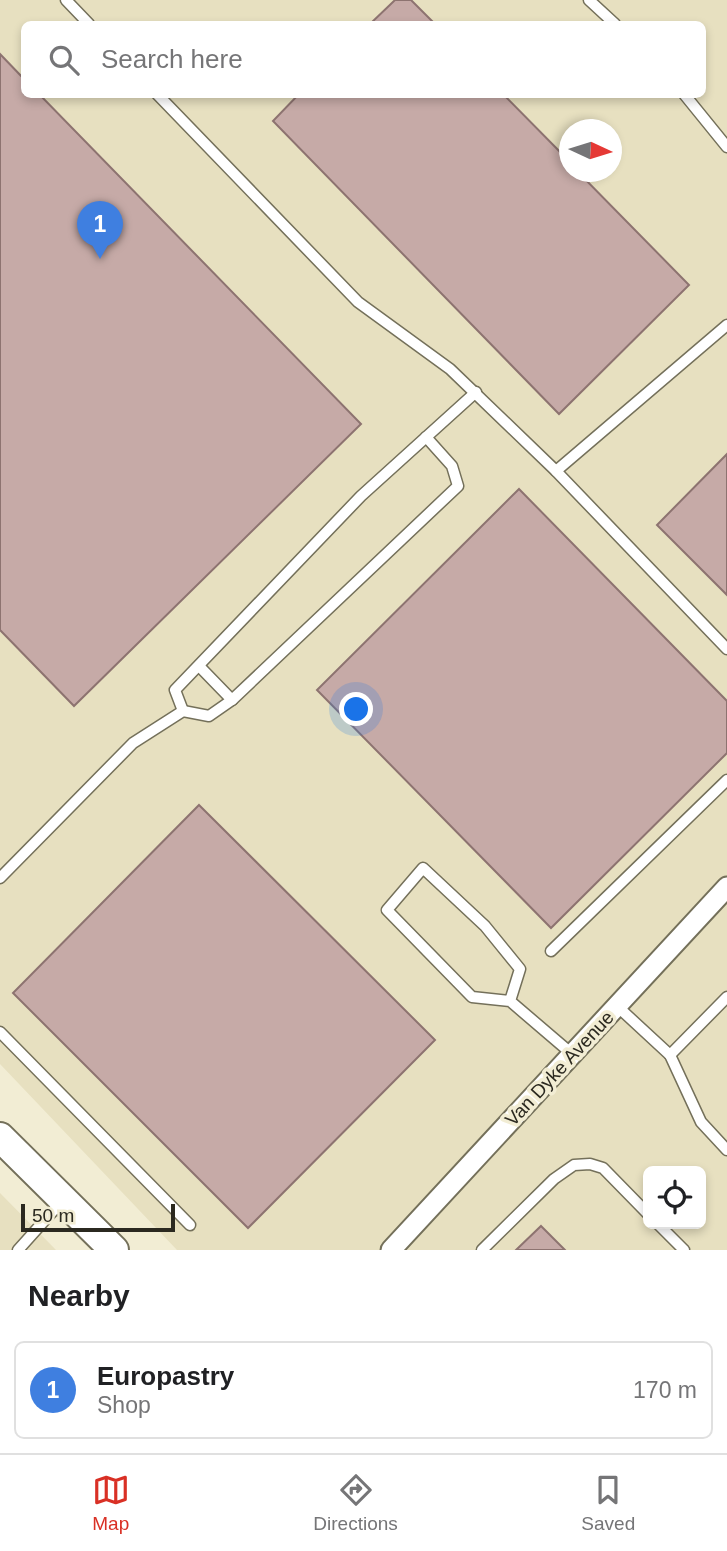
<!DOCTYPE html>
<html lang="en">
<head>
<meta charset="utf-8">
<style>
	body { margin:0; font-family:Helvetica,sans-serif; background:#f2f2f2; color:#202124 }
	.controls { position:absolute; right:21px; bottom:21px; display:grid; overflow:hidden; border-radius:10px; box-shadow:0 4px 10px #0003 }
	.controls button { width:63px; height:63px; display:grid; place-items:center; padding:0; border:0; border-bottom:2px solid #e0e0e0; background:#fff; color:#202124; font:35px sans-serif }
	.compass { position:absolute; left:559px; top:119px; width:63px; height:63px; border-radius:50%; background:#fff; box-shadow:0 4px 10px #0003; rotate:94deg }
	.scale { position:absolute; left:21px; bottom:18px; width:154px; box-sizing:border-box; padding-left:7px; border:4px solid #2b2920; border-top:0; font-size:19px; line-height:24px; white-space:nowrap; color:#2b2920; -webkit-text-stroke:5px #f2edd4; paint-order:stroke }
	.you { position:absolute; left:357px; top:710px; width:24px; height:24px; margin:-18px; border:5px solid #fff; border-radius:50%; background:#1a73e8; box-shadow:0 0 0 10px #1a73e833 }
	.badge { display:grid; place-items:center; width:46px; height:46px; border-radius:50%; background:#d93025; color:#fff; font-size:23px; font-weight:700 }
	.pin { position:absolute; translate:-50% -58px; filter:drop-shadow(0 2px 4px #0008) }
	.pin::after { content:''; position:absolute; top:37px; width:24px; height:21px; background:inherit; clip-path:polygon(0 0,100% 0,50% 100%) }
	.list { margin:0; padding:0; list-style:none }
	h2 { display:flex; justify-content:space-between; align-items:center; height:91px; margin:0; padding:0 28px; font-size:30px }
	h2 small { font-size:23px; font-weight:400; color:#757577 }
	.list li { display:grid; grid-template-columns:46px 1fr auto; gap:21px; align-items:center; box-sizing:border-box; height:98px; margin:0 14px 14px; padding:0 14px; border:2px solid #e0e0e0; border-radius:10px }
	.list b { display:block; font-size:26px; white-space:nowrap }
	.list p { margin:0; font-size:23px; white-space:nowrap; color:#757577 }
	.list em { font-size:23px; font-style:normal; color:#757577 }
	.icon { flex:none; width:38px; height:38px; fill:none; stroke:currentColor; stroke-width:2; stroke-linecap:round; stroke-linejoin:round }
	.map { position:relative; flex:none; width:727px; height:1250px; overflow:hidden }
	.search { position:absolute; background:#fff; box-shadow:0 4px 10px #0003; left:21px; right:21px; top:21px; height:77px; display:flex; align-items:center; gap:18px; box-sizing:border-box; padding:0 24px; border-radius:10px; color:#757577; font-size:26px }
	.sheet { height:203px; background:#fff }
	nav { display:flex; justify-content:space-around; align-items:center; box-sizing:border-box; height:98px; border-top:2px solid #e0e0e0; background:#fff; font-size:19px; color:#757577 }
	nav a { display:grid; justify-items:center; gap:4px }
	nav .on { color:#d93025 }
	.map>svg:first-child { display:block }
	.built { fill:#e7e0c0; fill-rule:evenodd }
	.building { fill:#c6aaa7; stroke:#8d7370; stroke-width:2 }
	.lines { fill:none; stroke-linecap:round; stroke-linejoin:round }
	.lane-casing { stroke:#74705a; stroke-width:13 }
	.street-casing { stroke:#74705a; stroke-width:23 }
	.secondary-casing { stroke:#74705a; stroke-width:32 }
	.lane { stroke:#fff; stroke-width:10 }
	.street { stroke:#fff; stroke-width:19 }
	.secondary { stroke:#fff; stroke-width:28 }
	.labels { text-anchor:middle; stroke-width:7; stroke-linejoin:round; paint-order:stroke }
	.street-label { font-size:19px; fill:#2b2920; stroke:#f2edd4 }
</style>
</head>
<body>
<div class="map">
<svg width="727" height="1250" viewBox="0 0 727 1250">
	<rect width="100%" height="100%" fill="#f2edd4"/>
	<g class="built">
		<path d="M0,0H727V1250H177L0,1064ZM24,24H702V94H24ZM570,130H612V172H570ZM648,1171H701V1224H648Z"/>
		<polygon points="0,1193 56,1250 0,1250"/>
	</g>
	<g class="building">
		<polygon points="395,0 411,0 435,24 370,24"/>
		<polygon points="0,54 24,79 24,94 39,94 361,424 74,706 0,630"/>
		<polygon points="299,94 503,94 570,162 570,172 578,172 689,285 559,414 273,121"/>
		<polygon points="727,454 727,595 657,525"/>
		<polygon points="519,489 727,701 727,753 551,928 317,690"/>
		<polygon points="199,805 435,1040 248,1228 13,993"/>
		<polygon points="541,1226 565,1250 516,1250"/>
	</g>
	<g class="lines">
		<defs>
			<g id="lane">
				<polyline points="66,0 89,24"/>
				<polyline points="589,0 615,24"/>
				<polyline points="157,94 358,302 450,369 556,471 727,649"/>
				<polyline points="684,94 727,147"/>
				<polyline points="556,471 727,325"/>
				<polyline points="199,666 232,700 458,486 452,466 426,437"/>
				<polyline points="183,711 175,690 361,496 476,392"/>
				<polyline points="0,878 133,743 183,711 209,716 232,700"/>
				<polyline points="551,951 727,780"/>
				<polyline points="510,1001 472,997 387,910 423,868 485,926 520,969 510,1001 572,1054"/>
				<polyline points="617,1006 670,1055 727,997"/>
				<polyline points="0,1032 190,1225"/>
				<polyline points="670,1055 701,1122 727,1150"/>
				<polyline points="658,1224 684,1250"/>
				<polyline points="18,1250 62,1201"/>
				<polyline points="482,1250 554,1179 574,1165 590,1164 603,1168 648,1214"/>
			</g>
			<polyline id="street" points="391,1250 727,887"/>
			<polyline id="secondary" points="0,1137 114,1250"/>
		</defs>
		<use href="#lane" class="lane-casing"/>
		<use href="#street" class="street-casing"/>
		<use href="#secondary" class="secondary-casing"/>
		<use href="#lane" class="lane"/>
		<use href="#street" class="street"/>
		<use href="#secondary" class="secondary"/>
	</g>
	<g class="labels">
		<g class="street-label">
			<text transform="translate(559 1068) rotate(-47)" y="7">Van Dyke Avenue</text>
		</g>
	</g>
</svg>
<div class="controls">
<button><svg class="icon" aria-label="locate" viewBox="0 0 24 24"><circle cx="12" cy="12" r="6"/><path d="M12 2v4M12 18v4M2 12h4M18 12h4"/></svg></button>
</div>
<svg class="compass" viewBox="-18 -18 36 36"><path d="M0-13l5 13h-10z" fill="#e53935"/><path d="M0 13l5-13h-10z" fill="#757577"/></svg>
<div class="scale">50 m</div>
<div class="you"></div>
<div class="pin badge" style="left:100px;top:259px;background:#3f7fe0">1</div>
<div class="search"><svg class="icon" aria-label="search" viewBox="0 0 24 24"><circle cx="10" cy="10" r="6"/><path d="M15 15l6 6"/></svg>Search here</div>
</div>
<section class="sheet">
<h2>Nearby<small></small></h2>
<ul class="list">
<li><span class="badge" style="background:#3f7fe0">1</span><div><b>Europastry</b><p>Shop</p></div><em>170 m</em></li>
</ul>
</section>
<nav>
<a class="on"><svg class="icon" aria-label="map" viewBox="0 0 24 24"><path d="M3 6l6-2 6 2 6-2v14l-6 2-6-2-6 2zM9 4v14M15 6v14"/></svg>Map</a>
<a><svg class="icon" aria-label="directions" viewBox="0 0 24 24"><path d="M12 3l9 9-9 9-9-9zM9 14v-3h6M13 9l2 2-2 2"/></svg>Directions</a>
<a><svg class="icon" aria-label="saved" viewBox="0 0 24 24"><path d="M7 4h10v16l-5-4-5 4z"/></svg>Saved</a>
</nav>
</body>
</html>
